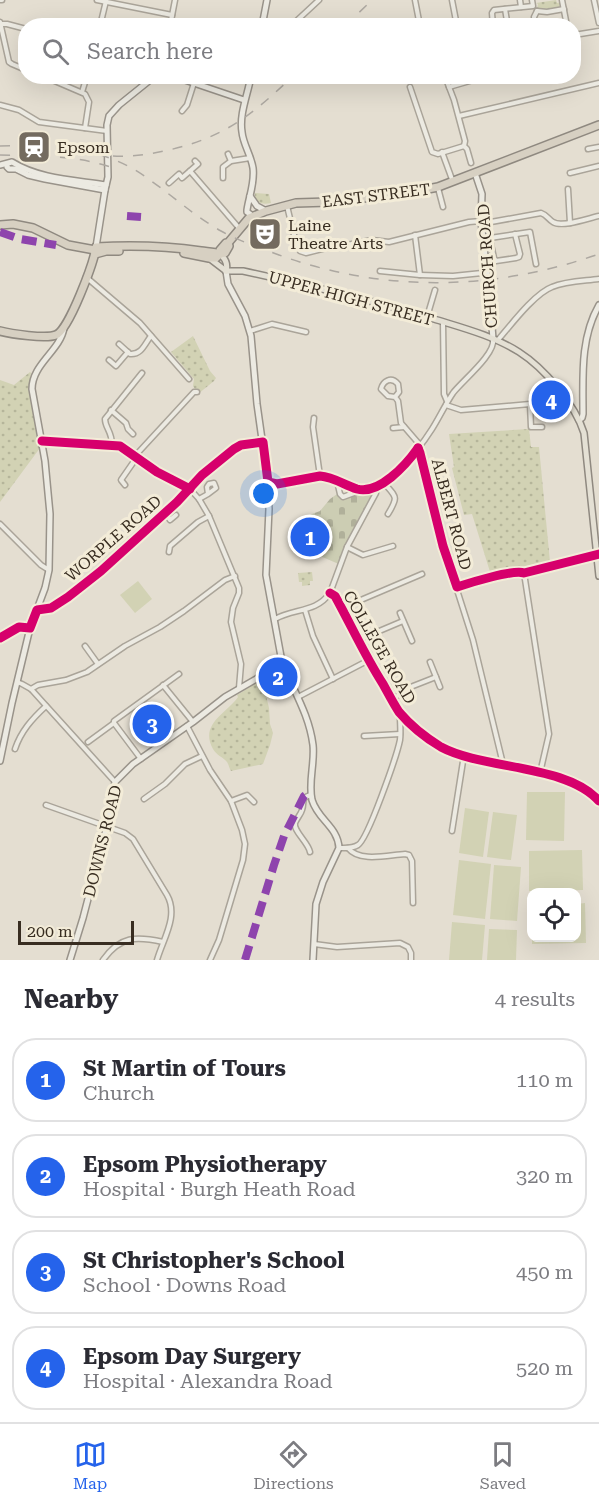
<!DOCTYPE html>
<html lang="en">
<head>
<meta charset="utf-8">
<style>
	body { margin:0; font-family:"Roboto Serif",serif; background:#f7f7f7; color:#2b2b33 }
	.controls { position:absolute; right:18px; bottom:18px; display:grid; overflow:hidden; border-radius:12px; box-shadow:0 6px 24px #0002 }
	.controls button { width:54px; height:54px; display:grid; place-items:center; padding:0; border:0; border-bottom:2px solid #e1e1e2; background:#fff; color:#2b2b33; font:30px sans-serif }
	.scale { position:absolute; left:18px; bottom:15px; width:116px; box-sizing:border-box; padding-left:6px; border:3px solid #382d21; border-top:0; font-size:16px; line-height:21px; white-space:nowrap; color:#382d21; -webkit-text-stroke:4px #f3ecd8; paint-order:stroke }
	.you { position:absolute; left:264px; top:494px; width:21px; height:21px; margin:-15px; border:4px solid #fff; border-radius:50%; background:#1a73e8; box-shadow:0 0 0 9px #1a73e833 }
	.badge { display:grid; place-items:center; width:39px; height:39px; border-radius:50%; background:#2563eb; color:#fff; font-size:20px; font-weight:700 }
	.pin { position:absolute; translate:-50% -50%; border:3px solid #fff; box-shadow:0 2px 6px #0006 }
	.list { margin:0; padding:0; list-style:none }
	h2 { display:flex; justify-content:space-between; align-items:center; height:78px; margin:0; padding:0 24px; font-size:26px }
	h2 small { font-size:20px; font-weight:400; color:#7c7c81 }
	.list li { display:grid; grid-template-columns:39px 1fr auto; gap:18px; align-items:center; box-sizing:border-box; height:84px; margin:0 12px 12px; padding:0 12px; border:2px solid #e1e1e2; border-radius:24px }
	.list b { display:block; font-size:22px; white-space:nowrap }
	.list p { margin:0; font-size:20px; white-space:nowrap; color:#7c7c81 }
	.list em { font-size:20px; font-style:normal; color:#7c7c81 }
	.icon { flex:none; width:33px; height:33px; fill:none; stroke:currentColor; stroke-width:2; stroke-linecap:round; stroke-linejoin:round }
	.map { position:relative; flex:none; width:599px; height:960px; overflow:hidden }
	.search { position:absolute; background:#fff; box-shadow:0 6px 24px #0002; left:18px; right:18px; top:18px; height:66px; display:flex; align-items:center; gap:15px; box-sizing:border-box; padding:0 21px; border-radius:24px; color:#7c7c81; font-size:22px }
	.sheet { height:462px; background:#fff }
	nav { display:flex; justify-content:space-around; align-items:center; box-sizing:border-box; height:84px; border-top:2px solid #e1e1e2; background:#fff; font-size:16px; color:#7c7c81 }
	nav a { display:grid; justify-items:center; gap:3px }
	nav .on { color:#2563eb }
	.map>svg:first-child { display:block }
	.green { fill:url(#green-dots) }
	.cemetery { fill:url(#cemetery-stones) }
	.pitch { fill:#d2d2b4 }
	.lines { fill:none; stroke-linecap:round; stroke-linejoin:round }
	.street-casing { stroke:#aaa499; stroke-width:7 }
	.secondary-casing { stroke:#99938a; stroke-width:8 }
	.primary-casing { stroke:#8f8980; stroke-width:8 }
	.highway-casing { stroke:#8f8980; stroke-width:10 }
	.street { stroke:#eceae2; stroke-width:4 }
	.secondary { stroke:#eceae2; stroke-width:5 }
	.primary { stroke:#e4e0d4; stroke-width:5 }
	.highway { stroke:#d7d0c2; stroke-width:7 }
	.rail { stroke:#ada8a1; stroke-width:1.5; stroke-dasharray:10 10; stroke-linecap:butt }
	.secondary-bridge-casing { stroke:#99938a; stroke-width:8; stroke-linecap:butt }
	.secondary-bridge { stroke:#eceae2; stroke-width:5 }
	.quiet { stroke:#8e44ad; stroke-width:8; stroke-dasharray:15 8; stroke-linecap:butt }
	.cycleway-casing { stroke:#f3ecd8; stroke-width:13 }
	.cycleway { stroke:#d6006c; stroke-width:9 }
	.labels { text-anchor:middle; stroke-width:6; stroke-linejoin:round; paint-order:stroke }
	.poi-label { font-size:16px; fill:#382d21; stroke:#f3ecd8; text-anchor:start }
	.street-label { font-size:16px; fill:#382d21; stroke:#f3ecd8 }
</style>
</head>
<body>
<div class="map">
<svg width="599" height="960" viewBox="0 0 599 960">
	<defs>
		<pattern id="green-dots" width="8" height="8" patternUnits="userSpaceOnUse" patternTransform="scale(1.5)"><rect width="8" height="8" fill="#d2d2b4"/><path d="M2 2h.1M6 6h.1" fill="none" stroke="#b5b59a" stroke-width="1.8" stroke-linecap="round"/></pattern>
		<pattern id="cemetery-stones" width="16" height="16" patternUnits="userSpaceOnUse" patternTransform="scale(1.5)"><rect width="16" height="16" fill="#cccdb3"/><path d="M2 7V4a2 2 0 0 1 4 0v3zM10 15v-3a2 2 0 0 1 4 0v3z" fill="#b0b09a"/></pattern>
	</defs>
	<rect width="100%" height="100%" fill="#e4ded1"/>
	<g class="green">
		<path d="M556,0L557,3L561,2L562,6C556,12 544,12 537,9L538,4L536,3Z"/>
		<path d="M255,193L269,194L271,203C262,205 254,203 255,193Z"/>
		<polygon points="193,336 210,371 216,378 214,381 198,394 193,386 194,379 171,352"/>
		<polygon points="30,372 31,373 29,385 40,448 0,502 0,380 14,385"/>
		<polygon points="529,429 531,447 539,447 550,562 534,564 491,575 472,514 464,515 452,468 454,467 449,434"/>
		<polygon points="312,572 313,581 310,581 310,585 302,586 302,582 299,582 298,573"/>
		<path d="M262,680H264V687L269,708L270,724L273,733L270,745L263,764L231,771C229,768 229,765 227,762C223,757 216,755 213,749C199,724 227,713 238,697L237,695Z"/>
	</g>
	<polygon class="cemetery" points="378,491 341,565 320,556 294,554 296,520 320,511 330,499 340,492 342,499 364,492 372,493"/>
	<g class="pitch">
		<polygon points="138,581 152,599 135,613 120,595"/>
		<polygon points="527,792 565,792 564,841 526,840"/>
		<polygon points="465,808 489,812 483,857 459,853"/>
		<polygon points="493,812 517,815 511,860 487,857"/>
		<polygon points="582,850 583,890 529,891 529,851"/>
		<polygon points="459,860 491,864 485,919 453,915"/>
		<polygon points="494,865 521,867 517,921 490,919"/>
		<polygon points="585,903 586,943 532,944 532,938 576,938 577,904"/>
		<polygon points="452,922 485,925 482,960 449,960"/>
		<polygon points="489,929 517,930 516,960 487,960"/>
	</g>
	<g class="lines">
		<defs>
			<g id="street">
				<polyline points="0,0 2,0"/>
				<polyline points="97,0 172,15"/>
				<polyline points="415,0 420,26"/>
				<polyline points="452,0 457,26"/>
				<polyline points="520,0 521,7"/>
				<polyline points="562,0 567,26"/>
				<polyline points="594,0 599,23"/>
				<polyline points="537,11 547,12 564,9"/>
				<polyline points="0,22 9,62 12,64 26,70"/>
				<polyline points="493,23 507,21 505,9"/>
				<polyline points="1,24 7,24 26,29"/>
				<polyline points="100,26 106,1"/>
				<polyline points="170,26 175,0"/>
				<polyline points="291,26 319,0"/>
				<polyline points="493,26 492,13 494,10 533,6 532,0"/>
				<polyline points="535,26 534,17 537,11"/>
				<polyline points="574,35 599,31"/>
				<polyline points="574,51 576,59"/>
				<polyline points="43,76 85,94 89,102 85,128"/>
				<polyline points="443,76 446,79 454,100 465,141 464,146 467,149 471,163"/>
				<polyline points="410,87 432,152 438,154 464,146"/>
				<polyline points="449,87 487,76"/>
				<polyline points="82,92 87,76"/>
				<polyline points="0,105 19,110 39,122 107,131"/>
				<polyline points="182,111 187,105 194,83"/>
				<polyline points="459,116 599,83"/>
				<polyline points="588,149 599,147"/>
				<polyline points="442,152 453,182"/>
				<polyline points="228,154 231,161"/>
				<polyline points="190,171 239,228"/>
				<polyline points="570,173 599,166"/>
				<polyline points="223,178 223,167 231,161 250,158"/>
				<polyline points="169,183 179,174 182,178 198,164 195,161"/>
				<polyline points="438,188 443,207"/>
				<polyline points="568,189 570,223"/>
				<polyline points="287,206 294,235 300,251 306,253 342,244"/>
				<path d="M482,219L491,222L541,213C547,215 548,219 553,222C562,228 589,218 599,216"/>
				<polyline points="486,222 494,258 496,261 516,258 519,257 520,254 515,234"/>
				<polyline points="490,238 530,232 536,264"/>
				<polyline points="347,245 372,240 389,242 469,222 481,221"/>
				<polyline points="380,271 420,275 415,235"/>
				<polyline points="420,275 453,276 482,273"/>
				<polyline points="86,277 140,323 189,379"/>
				<polyline points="427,317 435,290"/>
				<polyline points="443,322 444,394 447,401"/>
				<polyline points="250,331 272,324 306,332"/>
				<path d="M498,340C510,326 535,293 552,287C566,281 584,281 599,279"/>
				<path d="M119,344L130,354C142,355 145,343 151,336"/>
				<polyline points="109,360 116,366 128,352"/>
				<path d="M395,397L399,392L398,384C391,376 383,381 381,389L388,396L395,397L398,401L401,423L420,445"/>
				<polyline points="446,405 461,410 530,404 531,427 542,427"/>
				<polyline points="111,410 126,423 128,429 133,434"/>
				<polyline points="314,418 313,427 320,476"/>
				<polyline points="393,428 404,427"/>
				<polyline points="42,441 120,446 157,472 189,488 199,499 209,516 239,588 239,593 233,608 231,622 241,664 239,688"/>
				<path d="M112,445C112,431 105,428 105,419L142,373"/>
				<polyline points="418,448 420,453 443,546 473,640 503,764"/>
				<polyline points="135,456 194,392 197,392"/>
				<polyline points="337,481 340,494 343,497 362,490"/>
				<path d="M268,482L277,484L320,476C341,477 357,496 378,486C385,483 390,477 396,472C410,459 422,445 432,429C439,418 445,405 453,393C462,381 496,354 493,339"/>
				<path d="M384,483C396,497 399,496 388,514"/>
				<polyline points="125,485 121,480 137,457"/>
				<polyline points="199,499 208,494 207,487 209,484 214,483 216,488 208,494"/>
				<polyline points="165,513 170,520 176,515"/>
				<polyline points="0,524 41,565 49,570"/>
				<polyline points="347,547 363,555 393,546"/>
				<polyline points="169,552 170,546 198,522 209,516"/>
				<path d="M457,587C469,583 514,569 524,573L549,734L540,773"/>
				<path d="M330,593L335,596C351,625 365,656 383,684C388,693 393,703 399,712C410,725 426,738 441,747C484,770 566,764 599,801"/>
				<polyline points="342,608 422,574"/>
				<polyline points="37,610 51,608 68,597 101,571 177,502 202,475 234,449 241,445 262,442"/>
				<polyline points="305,610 313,636 333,679"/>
				<polyline points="400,613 412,641"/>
				<path d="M275,619C294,608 316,613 330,593L347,547L376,493V487"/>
				<polyline points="0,638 19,627 30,628"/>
				<polyline points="358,640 403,621"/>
				<polyline points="85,646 98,664"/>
				<polyline points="430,662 440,687"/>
				<polyline points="17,682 22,684 31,689 115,782"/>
				<polyline points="163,685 193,722"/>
				<polyline points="31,689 38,685 66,680 87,672 125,646 160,627 184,611 225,580 235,576"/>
				<polyline points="298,697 369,660"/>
				<polyline points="392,700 408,688 436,677"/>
				<polyline points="187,726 210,770 231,801 242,830 245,844 243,860 219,940 210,960"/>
				<polyline points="364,736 400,734"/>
				<polyline points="88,742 114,723"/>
				<path d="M15,749C21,731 32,719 46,706"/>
				<polyline points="141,759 114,723 114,721 179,674"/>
				<polyline points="144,799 165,784 185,764 202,756"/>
				<polyline points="231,801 247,795 254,802"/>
				<path d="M46,805L125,833L133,839L167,895C179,916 163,939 157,960"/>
				<polyline points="452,831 464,755"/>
				<path d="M339,848C345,848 352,849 358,845C368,839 397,755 400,740C401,732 400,724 400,716L401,714"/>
				<path d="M348,848C360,863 388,855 405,854L409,855L412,861L413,903"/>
				<path d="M310,852C308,842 293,831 295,823C297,818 301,814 302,810C305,801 300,798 311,795"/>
				<polyline points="314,944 337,947 400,943 408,947 411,953 411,960"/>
				<path d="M103,960C120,936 136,936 163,942"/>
			</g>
			<g id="secondary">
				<polyline points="262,26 267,0"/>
				<polyline points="173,76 244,100"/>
				<polyline points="7,164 7,167 9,169 16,169 28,175 45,179 105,190"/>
				<path d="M0,165L12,162C39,179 75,180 106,185"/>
				<polyline points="475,173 482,194 481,221 487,273"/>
				<polyline points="250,196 257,206 266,211"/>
				<path d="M249,218L250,214L247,212V210C249,196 255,183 253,168C251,155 243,144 242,132C239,114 248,94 251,76"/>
				<polyline points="96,247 105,190 108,177 107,125 109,116 119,105 155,76"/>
				<path d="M226,271L228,284L245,316L251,336L257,404L267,475L269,509L266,575L282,662C293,690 309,714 313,745C315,763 308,782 312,800C318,820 338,827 339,848L323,882L316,904L313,960"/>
				<polyline points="489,289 493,339"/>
				<path d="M579,420L582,418L583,414C583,377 580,338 599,305"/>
				<path d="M0,761L12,703L30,628L45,588L49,570L50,514L45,461L32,389C32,364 60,351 64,328"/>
				<polyline points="70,960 83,918 107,826 115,782 133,764 193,722 225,697 270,671 282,662"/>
			</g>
			<g id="primary">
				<path d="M220,254C226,259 228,264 226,271"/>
				<polyline points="209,258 226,271"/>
				<path d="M226,271H243C307,285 371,300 434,319C463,328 494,336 519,352C544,368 575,404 584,433L599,576"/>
			</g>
			<g id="highway">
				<polyline points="0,225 13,224 33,228 68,245 95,250"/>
				<polyline points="184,253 209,258 216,258 220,254 225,253 229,246 228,243"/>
				<polyline points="95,254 106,251 119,251"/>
				<polyline points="220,254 220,250 226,243 228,243 249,218 266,211 296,203 329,202 407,193 438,187 599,125"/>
				<path d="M0,331C11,334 46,339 56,335C69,330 94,262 96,247C130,245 167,246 201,251C208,252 214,252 220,254"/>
			</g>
		</defs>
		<use href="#street" class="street-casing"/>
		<use href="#secondary" class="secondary-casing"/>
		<use href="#primary" class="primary-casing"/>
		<use href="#highway" class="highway-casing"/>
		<use href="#street" class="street"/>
		<use href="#secondary" class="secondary"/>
		<use href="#primary" class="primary"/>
		<use href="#highway" class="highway"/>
		<g class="rail">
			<polyline points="345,26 372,0"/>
			<path d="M0,146C52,145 104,146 147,178C172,195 194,216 221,231C239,241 260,248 279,255C385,293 493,291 599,254"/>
			<path d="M0,155C40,156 79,155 116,169"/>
			<path d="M113,156C132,157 151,154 169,150C225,137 252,115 293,76"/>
		</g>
		<defs>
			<polyline id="secondary-bridge" points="487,273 489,289"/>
		</defs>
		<use href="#secondary-bridge" class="secondary-bridge-casing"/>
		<use href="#secondary-bridge" class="secondary-bridge"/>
		<g class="quiet">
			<polyline points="127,216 141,217"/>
			<polyline points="0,232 20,239 56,245"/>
			<polyline points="342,244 347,245"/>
			<polyline points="245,960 274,865 284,836 304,796 307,794 311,795"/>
		</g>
		<defs>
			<g id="cycleway">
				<polyline points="42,441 120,446 157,472 190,489"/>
				<path d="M418,448L420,453L443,546L457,587C469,583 514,569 524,573L599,554"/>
				<path d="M330,593L335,596C351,625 365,656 383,684C388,693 393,703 399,712C410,725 426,738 441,747C484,770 566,764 599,801"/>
				<path d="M0,638L19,627L30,628L37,610L51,608L68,597L101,571L177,502L202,475L234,449L241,445L263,442L268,482L277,484L320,476C334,477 344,485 357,489C379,495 406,465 418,448"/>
			</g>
		</defs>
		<use href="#cycleway" class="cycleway-casing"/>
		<use href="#cycleway" class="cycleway"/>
	</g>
	<defs>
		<symbol id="station-square" viewBox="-11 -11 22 22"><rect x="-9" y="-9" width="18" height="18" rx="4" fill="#746b5f" stroke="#f3ecd8"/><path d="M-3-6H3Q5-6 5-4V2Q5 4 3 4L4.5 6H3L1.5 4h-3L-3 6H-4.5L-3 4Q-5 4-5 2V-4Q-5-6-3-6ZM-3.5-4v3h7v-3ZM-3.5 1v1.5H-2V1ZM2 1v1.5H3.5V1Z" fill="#fff"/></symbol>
		<symbol id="theatre-square" viewBox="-11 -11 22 22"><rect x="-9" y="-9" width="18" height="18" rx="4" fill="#746b5f" stroke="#f3ecd8"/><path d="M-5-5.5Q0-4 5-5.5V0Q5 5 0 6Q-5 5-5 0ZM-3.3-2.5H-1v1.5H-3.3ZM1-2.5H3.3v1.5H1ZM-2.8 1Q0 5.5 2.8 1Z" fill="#fff"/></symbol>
	</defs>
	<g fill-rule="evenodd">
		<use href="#station-square" x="15" y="128" width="38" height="38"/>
		<use href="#theatre-square" x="246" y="215" width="38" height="38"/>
	</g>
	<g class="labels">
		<g class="poi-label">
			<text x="57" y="153">Epsom</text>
			<text x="288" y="231">Laine<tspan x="288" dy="18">Theatre Arts</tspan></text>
		</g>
		<g class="street-label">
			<text transform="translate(376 195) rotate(-7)" y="6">EAST STREET</text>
			<text transform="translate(487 266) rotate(-94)" y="6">CHURCH ROAD</text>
			<text transform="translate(351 298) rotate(15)" y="6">UPPER HIGH STREET</text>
			<text transform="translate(452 514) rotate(75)" y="6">ALBERT ROAD</text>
			<text transform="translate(113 538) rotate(-41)" y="6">WORPLE ROAD</text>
			<text transform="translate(380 647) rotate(60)" y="6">COLLEGE ROAD</text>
			<text transform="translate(102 841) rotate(-76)" y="6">DOWNS ROAD</text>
		</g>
	</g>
</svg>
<div class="controls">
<button><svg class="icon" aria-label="locate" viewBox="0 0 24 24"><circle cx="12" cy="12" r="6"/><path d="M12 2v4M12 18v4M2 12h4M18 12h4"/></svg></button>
</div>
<div class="scale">200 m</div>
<div class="you"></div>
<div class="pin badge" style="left:310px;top:537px">1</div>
<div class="pin badge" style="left:278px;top:677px">2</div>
<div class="pin badge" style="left:152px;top:724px">3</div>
<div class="pin badge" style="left:551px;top:400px">4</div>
<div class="search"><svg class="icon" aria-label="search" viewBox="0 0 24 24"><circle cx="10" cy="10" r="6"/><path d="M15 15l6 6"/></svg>Search here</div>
</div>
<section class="sheet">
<h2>Nearby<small>4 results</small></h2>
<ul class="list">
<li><span class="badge">1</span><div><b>St Martin of Tours</b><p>Church</p></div><em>110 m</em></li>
<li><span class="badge">2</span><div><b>Epsom Physiotherapy</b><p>Hospital · Burgh Heath Road</p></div><em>320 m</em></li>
<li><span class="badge">3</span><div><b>St Christopher's School</b><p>School · Downs Road</p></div><em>450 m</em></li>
<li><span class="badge">4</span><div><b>Epsom Day Surgery</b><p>Hospital · Alexandra Road</p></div><em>520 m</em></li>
</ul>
</section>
<nav>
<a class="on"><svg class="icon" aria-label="map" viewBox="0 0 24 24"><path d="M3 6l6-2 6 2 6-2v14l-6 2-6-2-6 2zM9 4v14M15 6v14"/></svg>Map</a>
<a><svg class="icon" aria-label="directions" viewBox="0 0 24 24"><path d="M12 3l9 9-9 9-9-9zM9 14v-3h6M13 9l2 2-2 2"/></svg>Directions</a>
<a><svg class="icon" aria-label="saved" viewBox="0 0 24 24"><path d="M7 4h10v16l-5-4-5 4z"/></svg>Saved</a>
</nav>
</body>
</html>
